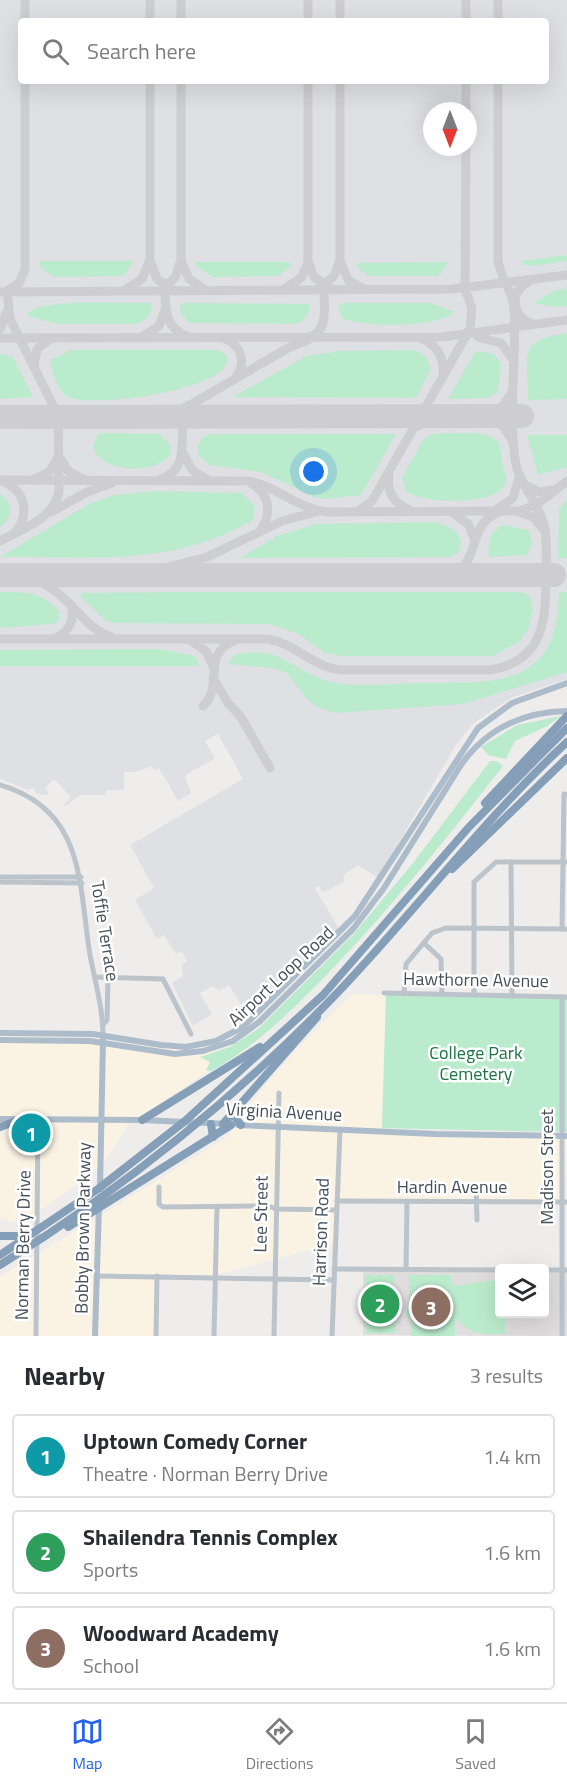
<!DOCTYPE html>
<html lang="en">
<head>
<meta charset="utf-8">
<style>
	body { margin:0; font-family:"Titillium Web",sans-serif; background:#f7f7f7; color:#2b2b33 }
	.controls { position:absolute; right:18px; bottom:18px; display:grid; overflow:hidden; border-radius:6px; box-shadow:0 6px 24px #0002 }
	.controls button { width:54px; height:54px; display:grid; place-items:center; padding:0; border:0; border-bottom:2px solid #e1e1e2; background:#fff; color:#2b2b33; font:30px sans-serif }
	.compass { position:absolute; left:423px; top:102px; width:54px; height:54px; border-radius:50%; background:#fff; box-shadow:0 6px 24px #0002; rotate:180deg }
	.you { position:absolute; left:314px; top:472px; width:21px; height:21px; margin:-15px; border:4px solid #fff; border-radius:50%; background:#1a73e8; box-shadow:0 0 0 9px #1a73e833 }
	.badge { display:grid; place-items:center; width:39px; height:39px; border-radius:50%; background:#2563eb; color:#fff; font-size:20px; font-weight:700 }
	.pin { position:absolute; translate:-50% -50%; border:3px solid #fff; box-shadow:0 2px 6px #0006 }
	.list { margin:0; padding:0; list-style:none }
	h2 { display:flex; justify-content:space-between; align-items:center; height:78px; margin:0; padding:0 24px; font-size:26px }
	h2 small { font-size:20px; font-weight:400; color:#7c7c81 }
	.list li { display:grid; grid-template-columns:39px 1fr auto; gap:18px; align-items:center; box-sizing:border-box; height:84px; margin:0 12px 12px; padding:0 12px; border:2px solid #e1e1e2; border-radius:6px }
	.list b { display:block; font-size:22px; white-space:nowrap }
	.list p { margin:0; font-size:20px; white-space:nowrap; color:#7c7c81 }
	.list em { font-size:20px; font-style:normal; color:#7c7c81 }
	.icon { flex:none; width:33px; height:33px; fill:none; stroke:currentColor; stroke-width:2; stroke-linecap:round; stroke-linejoin:round }
	.map { position:relative; flex:none; width:567px; height:1336px; overflow:hidden }
	.search { position:absolute; background:#fff; box-shadow:0 6px 24px #0002; left:18px; right:18px; top:18px; height:66px; display:flex; align-items:center; gap:15px; box-sizing:border-box; padding:0 21px; border-radius:6px; color:#7c7c81; font-size:22px }
	.sheet { height:366px; background:#fff }
	nav { display:flex; justify-content:space-around; align-items:center; box-sizing:border-box; height:84px; border-top:2px solid #e1e1e2; background:#fff; font-size:16px; color:#7c7c81 }
	nav a { display:grid; justify-items:center; gap:3px }
	nav .on { color:#2563eb }
	.map>svg:first-child { display:block }
	.commercial { fill:#faf3e4 }
	.education { fill:#dfdddd }
	.airport { fill:#dee0e4; fill-rule:evenodd }
	.green { fill:#bbebcd }
	.lines { fill:none; stroke-linecap:round; stroke-linejoin:round }
	.taxiway { stroke:#ceced1; stroke-width:9 }
	.runway { stroke:#ceced1; stroke-width:24 }
	.minor { stroke:#bbc4cb; stroke-width:5 }
	.major { stroke:#acbcca; stroke-width:6 }
	.highway { stroke:#869fb9; stroke-width:8 }
	.labels { text-anchor:middle; stroke-width:5; stroke-linejoin:round; paint-order:stroke }
	.street-label { font-size:18px; fill:#454f58; stroke:#fff }
	.park-label { font-size:18px; fill:#1b7446; stroke:#fff }
</style>
</head>
<body>
<div class="map">
<svg width="567" height="1336" viewBox="0 0 567 1336">
	<rect width="100%" height="100%" fill="#efecec"/>
	<g class="commercial">
		<polygon points="352,994 386,995 381,1134 567,1137 564,1200 339,1201 332,1244 212,1276 157,1274 155,1336 0,1336 0,1277 223,1140 239,1124 248,1105 298,1048"/>
		<polygon points="37,1034 130,1045 192,1045 230,1056 127,1126 102,1166 89,1176 34,1215 14,1222 0,1218 0,1135 17,1120 0,1120 0,1036"/>
	</g>
	<polygon class="education" points="363,1269 499,1270 500,1314 544,1314 545,1270 567,1270 567,1336 363,1335"/>
	<path class="airport" d="M0,0H567V679L511,698L474,723L457,743L378,878L358,865L346,873L343,878L345,881L339,885L323,892L318,886L315,888L339,929L247,1021L243,1014L244,1009L229,985L219,991L212,986L200,993L212,1014L193,1026L172,983L183,976L182,965L187,961L182,951L176,954L164,935L157,939L135,900L154,888L130,845L243,779L218,734L205,741L215,758L187,774L185,778L191,793L178,801L159,768L154,771L152,766L135,772H124V790H106V795H80L66,806L64,805L71,797L54,779L45,788L49,793L47,795L37,794L33,788L29,790L0,779ZM21,21H546V81H21ZM432,111H468V147H432Z"/>
	<g class="green">
		<polygon points="567,255 567,261 531,266 524,265 521,261"/>
		<polygon points="39,261 134,261 123,276 54,277 41,268"/>
		<polygon points="196,262 286,262 292,264 279,276 212,277 195,265"/>
		<polygon points="449,262 438,276 371,276 361,271 355,263"/>
		<polygon points="567,288 567,306 554,307 533,303 554,291"/>
		<path d="M151,303C154,315 145,320 136,324H56L28,316V312C51,298 122,304 151,303Z"/>
		<path d="M181,303L309,304C311,314 305,321 295,324L193,323L188,322L180,311Z"/>
		<path d="M341,303H431L454,312C439,328 361,328 342,318L338,307Z"/>
		<path d="M567,333V399L528,400C529,355 515,341 567,333Z"/>
		<path d="M71,350H217L226,355L228,360C223,391 94,408 68,397C58,393 52,371 50,360Z"/>
		<polygon points="415,350 426,357 431,369 417,396 412,398 233,397 306,356 341,351"/>
		<polygon points="483,351 495,355 501,364 498,392 488,398 448,399 475,352"/>
		<polygon points="0,354 12,356 33,397 0,399"/>
		<path d="M99,433L159,434L170,444L171,452C159,477 103,471 95,452C92,446 96,438 99,433Z"/>
		<polygon points="209,434 396,434 361,495 324,499 314,497 261,472 210,465 199,456 197,447 202,438"/>
		<path d="M432,434C448,434 491,428 499,443C501,449 501,456 502,462C503,469 508,477 505,484C497,506 422,504 406,491L402,478L423,440Z"/>
		<polygon points="527,435 567,435 567,467 538,475"/>
		<path d="M156,491L242,493L255,506L253,520C172,568 89,556 0,557L89,504L115,495Z"/>
		<path d="M0,494C14,503 13,517 0,527Z"/>
		<polygon points="567,499 567,558 558,558 559,509"/>
		<path d="M434,522C450,525 469,536 457,554L452,557L240,558L277,536L316,524Z"/>
		<path d="M505,525L528,530L533,544L527,555L489,557C488,541 488,530 505,525Z"/>
		<path d="M0,592C25,592 41,591 59,611V621L52,624L0,628Z"/>
		<polygon points="175,592 522,592 530,596 533,609 529,627 519,642 492,656 343,656 325,653 299,634 270,624 112,623 106,621 80,596 82,593"/>
		<path d="M559,592H567V672L463,704L336,713L317,707L307,699L287,673L273,668L228,664L234,655C282,643 292,673 332,682C360,688 392,683 420,683C495,682 558,690 559,592Z"/>
		<polygon points="160,649 195,656 200,666 0,666 0,650"/>
		<polygon points="561,716 547,726 515,741 506,759 488,755 481,747 517,725"/>
		<path d="M490,761H497L503,766C450,834 396,902 336,965C298,1005 260,1043 212,1071L206,1070L210,1062L200,1057L230,1047L258,1029L352,936L413,863Z"/>
		<polygon points="386,995 567,999 567,1132 382,1128"/>
		<polygon points="365,1275 394,1275 395,1333 366,1333"/>
		<path d="M409,1275H451V1282L455,1286L499,1279L500,1314H506L505,1334C482,1334 467,1336 455,1315V1336H411V1317H405L409,1301Z"/>
	</g>
	<g class="lines">
		<g class="taxiway">
			<polyline points="25,0 25,21"/>
			<polyline points="150,0 150,21"/>
			<polyline points="181,0 181,21"/>
			<polyline points="308,0 308,21"/>
			<polyline points="466,0 466,21"/>
			<polyline points="498,0 498,21"/>
			<polyline points="340,21 340,0"/>
			<polyline points="150,81 150,260 157,279 172,289"/>
			<polyline points="308,81 308,261 314,277 330,288"/>
			<polyline points="340,81 340,261 348,280 364,289"/>
			<polyline points="466,81 466,111"/>
			<polyline points="182,263 189,279 203,288"/>
			<path d="M528,282C508,293 512,319 534,324"/>
			<polyline points="163,287 175,278 181,260 181,81"/>
			<polyline points="320,287 334,276 340,261"/>
			<polyline points="126,289 142,279 149,262"/>
			<polyline points="284,289 301,278 308,263"/>
			<path d="M165,290C165,311 166,329 189,337"/>
			<polyline points="0,292 452,289 567,275"/>
			<polyline points="0,329 7,311"/>
			<polyline points="143,336 159,326 165,310"/>
			<path d="M309,337C329,331 324,307 324,290"/>
			<polyline points="478,337 501,343 513,360"/>
			<polyline points="0,338 442,337 567,320"/>
			<path d="M223,338C241,344 247,362 236,377"/>
			<path d="M420,338C437,344 445,358 443,376"/>
			<polyline points="34,366 37,349 50,339"/>
			<polyline points="482,416 502,407 512,392"/>
			<polyline points="160,417 173,414 189,405"/>
			<polyline points="484,417 503,426 513,442"/>
			<polyline points="416,427 438,416"/>
			<polyline points="183,453 192,470 207,479"/>
			<polyline points="61,459 68,471 83,479"/>
			<path d="M389,474C386,491 394,504 410,510"/>
			<polyline points="35,479 50,471 57,459"/>
			<path d="M161,479C198,465 170,426 192,404L288,348L308,340"/>
			<path d="M0,480L247,481C276,485 297,509 328,512L519,511L536,505L567,481"/>
			<path d="M2,481C24,489 30,512 17,530"/>
			<path d="M251,483C270,494 273,515 259,532"/>
			<polyline points="525,485 540,492 553,490"/>
			<polyline points="360,510 372,501 470,329 472,308 465,289 466,147"/>
			<polyline points="496,510 513,498 519,478"/>
			<polyline points="51,512 87,492 112,483"/>
			<polyline points="518,512 533,517 543,529"/>
			<polyline points="453,513 468,524 474,538"/>
			<path d="M0,541C22,529 56,518 59,490L58,415L10,319L7,291L19,283L25,270V81"/>
			<path d="M21,575C69,586 77,625 111,637"/>
			<polyline points="137,575 207,557 282,521 316,512"/>
			<path d="M445,575C483,569 465,526 497,513"/>
			<path d="M55,638C70,632 76,619 70,603"/>
			<path d="M0,639H268C296,644 314,668 342,670H490C546,661 546,617 546,571C546,555 548,537 543,521C536,499 518,483 515,459C508,409 517,357 514,308C513,291 500,278 498,260V81"/>
			<polyline points="190,640 206,651 213,666"/>
			<polyline points="213,678 228,703 241,717 270,768"/>
			<path d="M203,706C225,685 200,655 235,640"/>
		</g>
		<g class="runway">
			<polyline points="0,417 522,416"/>
			<polyline points="0,575 554,575"/>
		</g>
		<g class="minor">
			<path d="M0,785C83,809 79,880 89,949C94,979 103,1006 103,1036"/>
			<polyline points="511,862 512,994"/>
			<polyline points="0,877 81,877"/>
			<polyline points="0,882 82,883"/>
			<polyline points="562,929 564,794 567,795"/>
			<polyline points="424,943 441,959 442,994"/>
			<polyline points="95,977 163,979 191,1034"/>
			<polyline points="384,993 567,997"/>
			<polyline points="404,994 406,964 432,933 446,928 567,929"/>
			<polyline points="474,994 474,882 496,862 567,862"/>
			<polyline points="103,1025 107,1020 108,977"/>
			<polyline points="476,1185 477,1220"/>
			<polyline points="159,1187 159,1204 163,1207 268,1206 276,1209 337,1210"/>
			<polyline points="337,1201 567,1202"/>
			<polyline points="334,1269 500,1270"/>
			<polyline points="406,1269 407,1201"/>
			<polyline points="544,1270 567,1270"/>
			<polyline points="97,1276 334,1280"/>
			<polyline points="36,1336 38,1119"/>
			<polyline points="156,1336 157,1276"/>
			<polyline points="214,1336 217,1207"/>
			<polyline points="274,1336 279,1093"/>
			<polyline points="332,1336 340,1130"/>
			<polyline points="562,1336 562,997"/>
		</g>
		<g class="major">
			<polyline points="0,1033 93,1034 161,1045 186,1047 216,1041 243,1027 355,916 478,728 512,703 567,683"/>
			<path d="M0,1040L90,1041L175,1054L203,1051L233,1041L259,1022L353,929L384,888L461,765C486,729 523,712 567,711"/>
			<polyline points="0,1119 142,1120 228,1124"/>
			<polyline points="238,1125 435,1134 567,1136"/>
			<polyline points="100,1189 103,1040"/>
			<polyline points="95,1336 99,1205"/>
		</g>
		<g class="highway">
			<polyline points="485,803 567,716"/>
			<polyline points="452,869 567,758"/>
			<polyline points="235,1110 235,1117 241,1125"/>
			<polyline points="142,1120 260,1047"/>
			<polyline points="211,1124 213,1137"/>
			<polyline points="223,1124 317,1017"/>
			<polyline points="0,1127 22,1119"/>
			<polyline points="68,1227 231,1125"/>
			<polyline points="0,1236 27,1236"/>
			<polyline points="0,1255 98,1189 185,1121 323,995 469,827 567,728"/>
			<path d="M0,1265C123,1189 241,1094 341,989C418,908 485,818 567,742"/>
		</g>
	</g>
	<g class="labels">
		<g class="street-label">
			<text transform="translate(105 931) rotate(81)" y="6">Toffie Terrace</text>
			<text transform="translate(281 976) rotate(-43)" y="6">Airport Loop Road</text>
			<text transform="translate(476 980) rotate(1)" y="6">Hawthorne Avenue</text>
			<text transform="translate(284 1112) rotate(3)" y="6">Virginia Avenue</text>
			<text transform="translate(547 1167) rotate(-90)" y="6">Madison Street</text>
			<text x="452" y="1193">Hardin Avenue</text>
			<text transform="translate(261 1214) rotate(-89)" y="6">Lee Street</text>
			<text transform="translate(83 1228) rotate(-89)" y="6">Bobby Brown Parkway</text>
			<text transform="translate(321 1232) rotate(-88)" y="6">Harrison Road</text>
			<text transform="translate(23 1245) rotate(-89)" y="6">Norman Berry Drive</text>
		</g>
		<g class="park-label">
			<text x="476" y="1059">College Park<tspan x="476" dy="21">Cemetery</tspan></text>
		</g>
	</g>
</svg>
<div class="controls">
<button><svg class="icon" aria-label="layers" viewBox="0 0 24 24"><path d="M12 4l9 5-9 5-9-5zM3 14l9 5 9-5"/></svg></button>
</div>
<svg class="compass" viewBox="-18 -18 36 36"><path d="M0-13l5 13h-10z" fill="#e53935"/><path d="M0 13l5-13h-10z" fill="#7c7c81"/></svg>
<div class="you"></div>
<div class="pin badge" style="left:31px;top:1133px;background:#0f9aa8">1</div>
<div class="pin badge" style="left:380px;top:1304px;background:#2e9e5b">2</div>
<div class="pin badge" style="left:431px;top:1307px;background:#8d6e63">3</div>
<div class="search"><svg class="icon" aria-label="search" viewBox="0 0 24 24"><circle cx="10" cy="10" r="6"/><path d="M15 15l6 6"/></svg>Search here</div>
</div>
<section class="sheet">
<h2>Nearby<small>3 results</small></h2>
<ul class="list">
<li><span class="badge" style="background:#0f9aa8">1</span><div><b>Uptown Comedy Corner</b><p>Theatre · Norman Berry Drive</p></div><em>1.4 km</em></li>
<li><span class="badge" style="background:#2e9e5b">2</span><div><b>Shailendra Tennis Complex</b><p>Sports</p></div><em>1.6 km</em></li>
<li><span class="badge" style="background:#8d6e63">3</span><div><b>Woodward Academy</b><p>School</p></div><em>1.6 km</em></li>
</ul>
</section>
<nav>
<a class="on"><svg class="icon" aria-label="map" viewBox="0 0 24 24"><path d="M3 6l6-2 6 2 6-2v14l-6 2-6-2-6 2zM9 4v14M15 6v14"/></svg>Map</a>
<a><svg class="icon" aria-label="directions" viewBox="0 0 24 24"><path d="M12 3l9 9-9 9-9-9zM9 14v-3h6M13 9l2 2-2 2"/></svg>Directions</a>
<a><svg class="icon" aria-label="saved" viewBox="0 0 24 24"><path d="M7 4h10v16l-5-4-5 4z"/></svg>Saved</a>
</nav>
</body>
</html>
